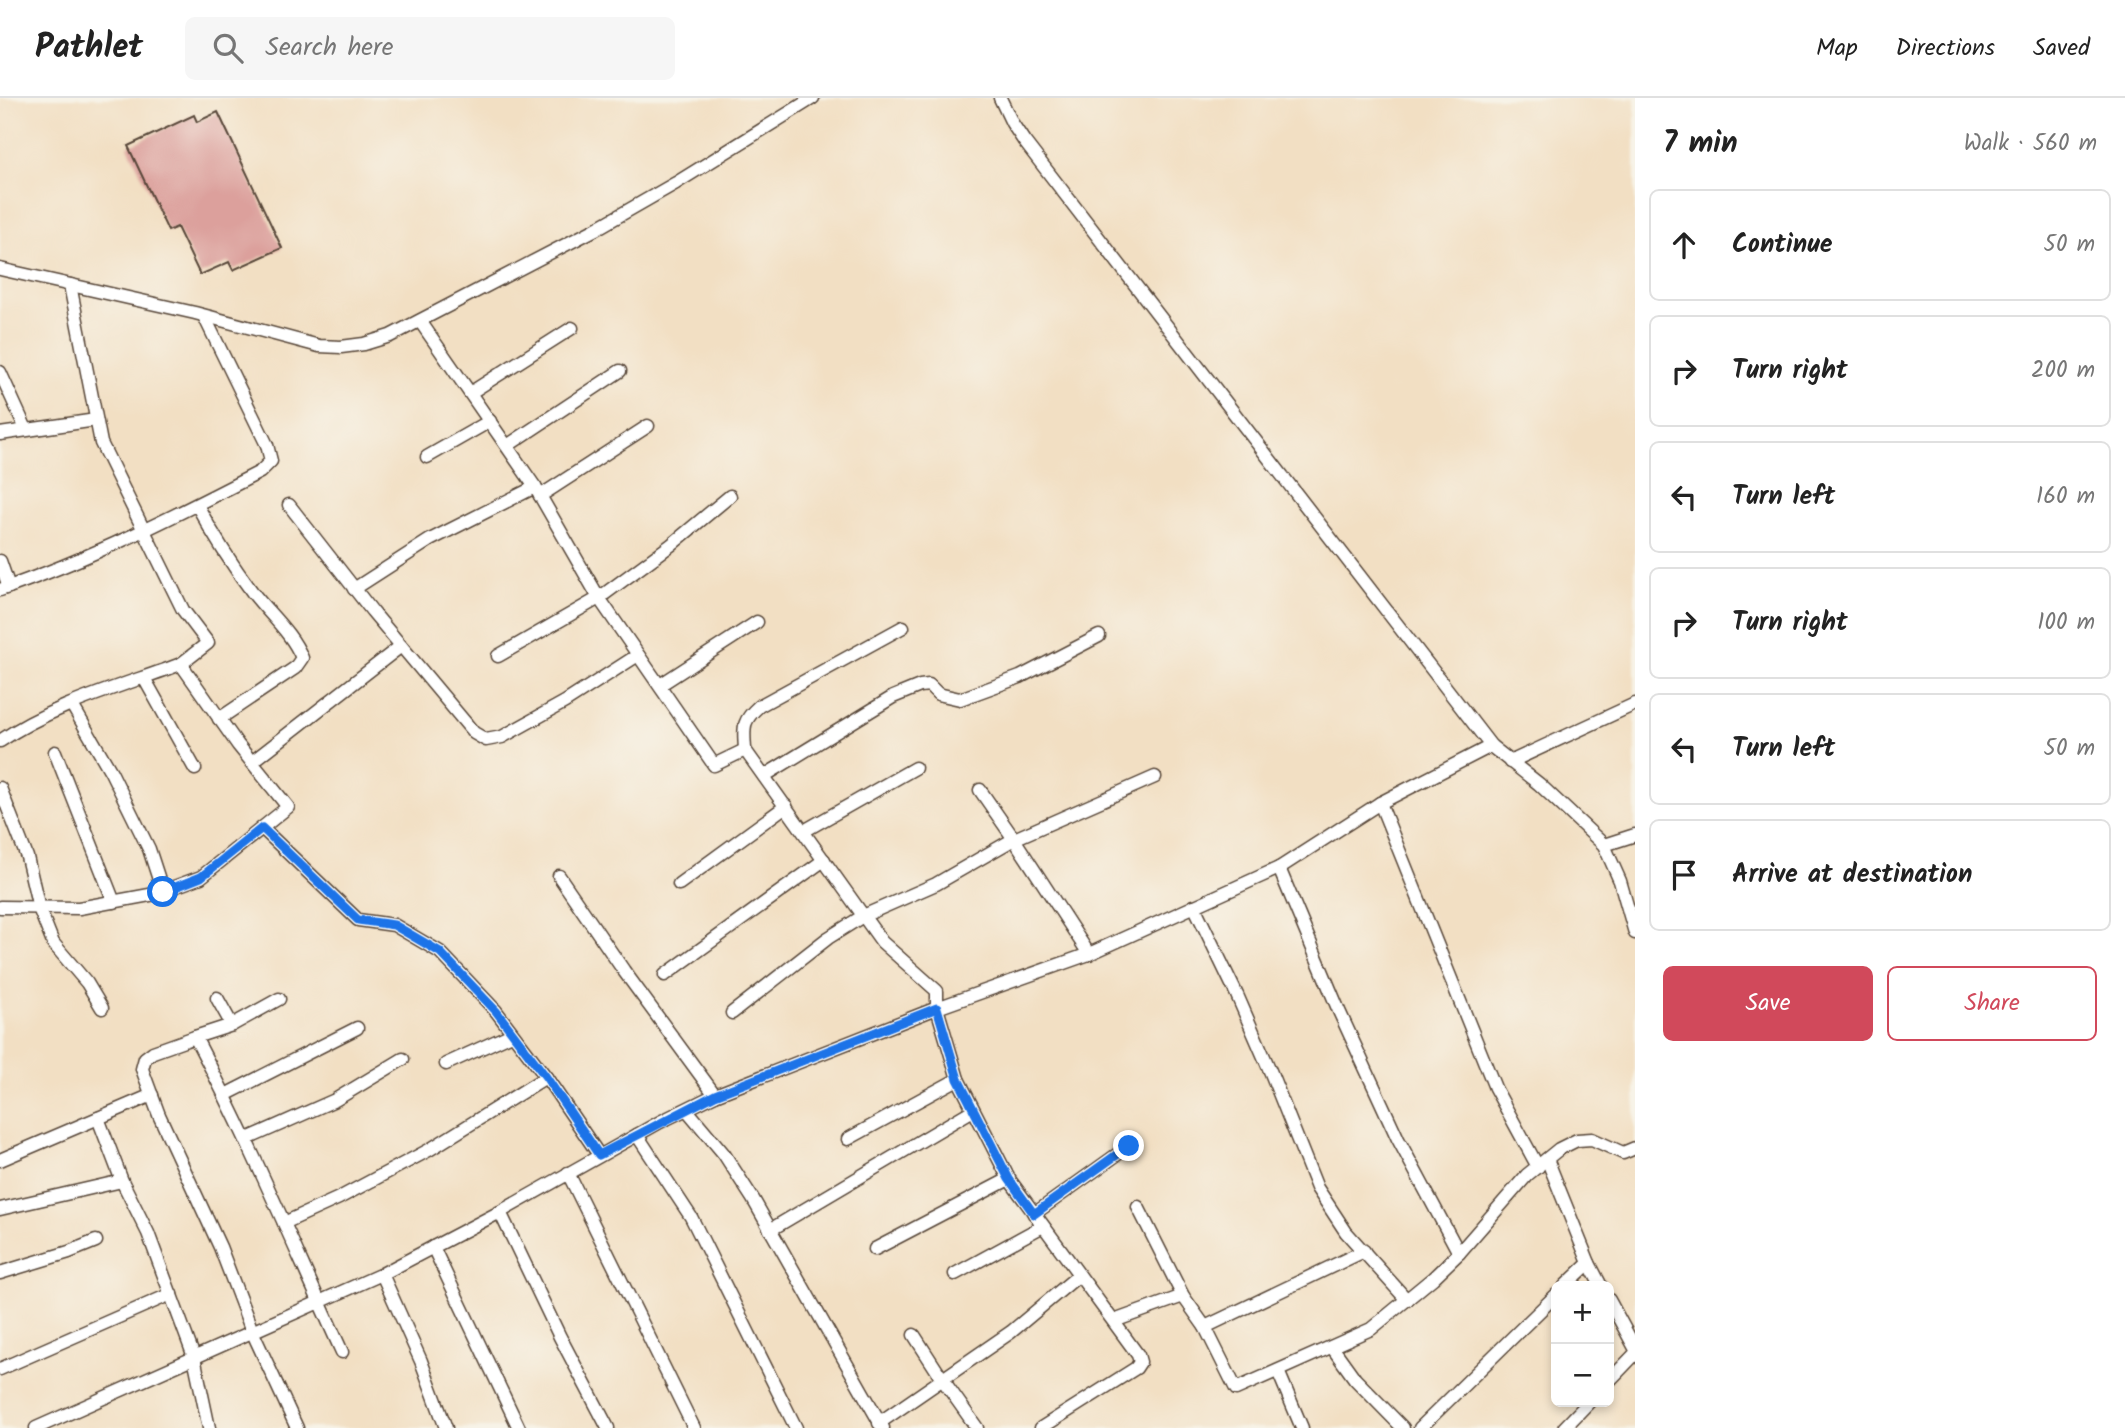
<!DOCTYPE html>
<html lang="en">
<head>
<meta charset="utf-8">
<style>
	body { margin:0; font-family:Kalam,sans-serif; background:#f6f6f6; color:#222 }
	.controls { position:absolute; right:21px; bottom:21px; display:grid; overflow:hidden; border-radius:10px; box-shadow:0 4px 10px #0003 }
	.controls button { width:63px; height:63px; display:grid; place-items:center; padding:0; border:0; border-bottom:2px solid #e0e0e0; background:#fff; color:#222; font:35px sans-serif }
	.stop { position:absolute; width:21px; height:21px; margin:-16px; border:5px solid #1a73e8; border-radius:50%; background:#fff }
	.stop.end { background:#1a73e8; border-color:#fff; box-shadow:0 2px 7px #0008 }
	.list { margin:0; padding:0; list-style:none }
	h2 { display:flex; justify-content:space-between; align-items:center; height:91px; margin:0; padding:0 28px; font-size:30px }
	h2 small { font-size:23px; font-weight:400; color:#767676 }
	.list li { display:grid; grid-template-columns:46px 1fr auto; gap:21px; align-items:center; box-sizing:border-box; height:112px; margin:0 14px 14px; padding:0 14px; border:2px solid #e0e0e0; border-radius:10px }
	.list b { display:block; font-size:26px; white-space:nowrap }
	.list em { font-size:23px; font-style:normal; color:#767676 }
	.actions { display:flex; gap:14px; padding:21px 28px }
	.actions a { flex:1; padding:16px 0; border:2px solid #d1495b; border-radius:10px; text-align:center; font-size:24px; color:#d1495b }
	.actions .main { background:#d1495b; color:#fff }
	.icon { flex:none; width:38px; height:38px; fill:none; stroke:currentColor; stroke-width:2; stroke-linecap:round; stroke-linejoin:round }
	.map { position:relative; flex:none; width:1635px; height:1330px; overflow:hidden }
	header { display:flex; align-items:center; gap:42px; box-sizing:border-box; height:98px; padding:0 35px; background:#fff; border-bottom:2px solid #e0e0e0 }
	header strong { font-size:33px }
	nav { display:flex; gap:38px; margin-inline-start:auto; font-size:24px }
	.search { width:490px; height:63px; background:#f6f6f6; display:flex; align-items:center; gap:18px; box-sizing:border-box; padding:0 24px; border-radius:10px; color:#767676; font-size:26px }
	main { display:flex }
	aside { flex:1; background:#fff }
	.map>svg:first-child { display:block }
	.building { fill:#dca09c }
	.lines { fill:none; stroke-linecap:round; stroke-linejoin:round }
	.minor-casing { stroke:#564537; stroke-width:15 }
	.minor { stroke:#fff; stroke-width:12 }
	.route { stroke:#1a73e8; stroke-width:9 }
</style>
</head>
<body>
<header>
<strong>Pathlet</strong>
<div class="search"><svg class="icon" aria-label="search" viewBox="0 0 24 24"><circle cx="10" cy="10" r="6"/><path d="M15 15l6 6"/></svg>Search here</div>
<nav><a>Map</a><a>Directions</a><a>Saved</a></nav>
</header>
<main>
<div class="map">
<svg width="1635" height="1330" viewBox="0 0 1635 1330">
	<rect width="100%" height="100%" fill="#f7f3e8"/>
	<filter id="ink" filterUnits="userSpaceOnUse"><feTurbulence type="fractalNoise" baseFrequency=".0143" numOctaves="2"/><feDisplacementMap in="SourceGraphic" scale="14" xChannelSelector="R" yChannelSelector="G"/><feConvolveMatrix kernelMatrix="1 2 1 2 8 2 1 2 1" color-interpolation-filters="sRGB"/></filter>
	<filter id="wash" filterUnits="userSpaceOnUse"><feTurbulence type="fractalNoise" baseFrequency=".00686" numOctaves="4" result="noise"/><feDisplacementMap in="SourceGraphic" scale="28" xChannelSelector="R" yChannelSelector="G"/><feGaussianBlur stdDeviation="1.57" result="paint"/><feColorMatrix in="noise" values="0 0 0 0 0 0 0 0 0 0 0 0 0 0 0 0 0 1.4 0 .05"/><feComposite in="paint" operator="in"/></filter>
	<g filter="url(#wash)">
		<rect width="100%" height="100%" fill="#f2dfc3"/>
		<g id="blocks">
			<polygon class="building" points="218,14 282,150 233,172 229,164 200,177 177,129 168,133 128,48 194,17 197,24"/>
		</g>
	</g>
	<g filter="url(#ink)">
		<use href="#blocks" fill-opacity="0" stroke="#564537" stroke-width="2"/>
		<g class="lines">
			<defs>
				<g id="minor">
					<polyline points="1000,0 1012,25 1024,43 1491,648 1539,686 1604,747 1620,783 1635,835"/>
					<polyline points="0,171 195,215 319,248 341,249 364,246 390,238 594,132 676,85 813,0"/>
					<polyline points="420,223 535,389 599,500 714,667 745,652 882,844 937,893 937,910 958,981 1009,1081 1138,1257 1140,1264 1136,1270 1041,1330"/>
					<polyline points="0,274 26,331"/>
					<polyline points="470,295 572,230"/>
					<polyline points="0,336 96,322"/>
					<polyline points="507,348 620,273"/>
					<polyline points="427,359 490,323"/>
					<polyline points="540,398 648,328"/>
					<path d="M197,407C213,437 232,467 253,495C269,516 292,535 302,560L295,570L219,621"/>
					<polyline points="289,407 372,513 474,635 486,642 502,639 565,604 638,557"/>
					<polyline points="0,463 9,489"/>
					<polyline points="354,491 430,442 535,389"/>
					<path d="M0,492C90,461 175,418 260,374L271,363L267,347L204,218"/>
					<polyline points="498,558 599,500 671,447 730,398"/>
					<polyline points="144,580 195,671"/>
					<polyline points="660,587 757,524"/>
					<polyline points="72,607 111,674 149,751 163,794"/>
					<path d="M0,643C52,607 122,588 181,566"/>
					<path d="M745,652C744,630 741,624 759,608L903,529"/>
					<polyline points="55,654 114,804"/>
					<polyline points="252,664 401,548"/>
					<polyline points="1510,664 1635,606"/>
					<polyline points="764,678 893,599 920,588 929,587 938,596 960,601 1020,579 1099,538"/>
					<polyline points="0,690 27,759 39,810 53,845 87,885 102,910"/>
					<polyline points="980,692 1014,741 1089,856"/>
					<polyline points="1380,705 1495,990 1538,1069"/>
					<polyline points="262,730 358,822 394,827 440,854 496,913 546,979 599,1057"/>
					<polyline points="804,733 915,670"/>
					<polyline points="1604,747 1635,737"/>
					<polyline points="1279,770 1339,913 1398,1041 1459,1155"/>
					<polyline points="559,778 624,873 715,997"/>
					<polyline points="679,786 786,708"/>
					<polyline points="1194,808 1237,897 1271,975 1317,1090 1346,1134 1407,1202"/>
					<polyline points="0,809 79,810 155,796 201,779 288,709 238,647 181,566 208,545 183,512 101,345 70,187"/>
					<polyline points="665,877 824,762"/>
					<polyline points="217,900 232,927"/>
					<path d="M279,901L232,927L195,939C249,1042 294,1149 342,1254"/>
					<polyline points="732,915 828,840 863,818 936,786 1014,741 1155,679"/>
					<polyline points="195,939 153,954 145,960 142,971 159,1017 220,1149 252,1233 297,1330"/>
					<polyline points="446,966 512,936"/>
					<polyline points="225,997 357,930"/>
					<polyline points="687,1012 724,1056 753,1101 883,1330"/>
					<polyline points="98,1020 122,1083 148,1135 194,1259 209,1330"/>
					<polyline points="637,1037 691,1119 796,1330"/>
					<polyline points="247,1041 335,1002 403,961"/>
					<polyline points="848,1041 958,981"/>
					<polyline points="1547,1061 1589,1165 1601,1188"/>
					<polyline points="0,1062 152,997"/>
					<polyline points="568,1075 694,1330"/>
					<polyline points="1138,1109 1183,1198 1205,1229 1236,1291 1371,1231 1433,1180 1459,1155 1527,1077 1559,1051 1577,1042 1592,1041 1623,1055 1635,1050"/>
					<polyline points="0,1111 122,1083"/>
					<polyline points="500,1114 560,1239 608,1330"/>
					<polyline points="1034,1116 1129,1048"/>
					<polyline points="284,1125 339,1100 429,1052 546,979"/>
					<polyline points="770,1132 973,1012"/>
					<polyline points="433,1149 519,1330"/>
					<polyline points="875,1151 1009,1081"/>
					<polyline points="0,1175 69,1154 96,1143"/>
					<polyline points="382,1176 421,1263 446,1330"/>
					<polyline points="955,1176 1043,1128"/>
					<polyline points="1565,1188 1589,1165"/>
					<polyline points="1609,1202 1635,1250"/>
					<polyline points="1114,1223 1183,1198"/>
					<polyline points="1205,1229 1364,1153"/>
					<polyline points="914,1237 943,1282 977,1330"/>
					<polyline points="1332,1249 1355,1281 1403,1330"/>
					<polyline points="0,1271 171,1196"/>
					<polyline points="1278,1273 1302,1330"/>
					<polyline points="1609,1283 1635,1256"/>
					<polyline points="879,1325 1011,1234 1079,1177"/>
					<polyline points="36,1330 382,1176 500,1114 660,1024 715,997 937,910 1089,856 1279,770 1380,705 1491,648"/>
					<polyline points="1420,1330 1556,1197"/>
					<polyline points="1564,1330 1589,1304"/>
				</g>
			</defs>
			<use href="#minor" class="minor-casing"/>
			<use href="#minor" class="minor"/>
		</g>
	</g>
	<g class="lines" filter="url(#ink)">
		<polyline class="route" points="163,794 201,779 262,730 358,822 394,827 440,854 496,913 546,979 599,1057 715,997 937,910 958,981 1009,1081 1034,1116 1129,1048"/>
	</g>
</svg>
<div class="controls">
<button>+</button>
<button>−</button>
</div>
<div class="stop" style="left:163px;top:794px"></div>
<div class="stop end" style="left:1129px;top:1048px"></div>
</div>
<aside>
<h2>7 min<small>Walk · 560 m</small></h2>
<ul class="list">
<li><svg class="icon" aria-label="ahead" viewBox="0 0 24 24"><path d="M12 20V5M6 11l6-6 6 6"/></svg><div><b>Continue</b></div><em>50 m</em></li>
<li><svg class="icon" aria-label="right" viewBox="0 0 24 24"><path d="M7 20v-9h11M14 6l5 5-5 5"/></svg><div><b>Turn right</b></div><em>200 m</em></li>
<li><svg class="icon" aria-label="left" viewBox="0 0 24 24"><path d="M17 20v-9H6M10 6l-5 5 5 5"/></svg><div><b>Turn left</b></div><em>160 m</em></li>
<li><svg class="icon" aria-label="right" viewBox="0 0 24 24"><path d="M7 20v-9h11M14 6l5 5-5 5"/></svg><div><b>Turn right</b></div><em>100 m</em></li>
<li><svg class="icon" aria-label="left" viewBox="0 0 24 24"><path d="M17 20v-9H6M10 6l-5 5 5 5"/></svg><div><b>Turn left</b></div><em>50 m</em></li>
<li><svg class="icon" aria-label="arrive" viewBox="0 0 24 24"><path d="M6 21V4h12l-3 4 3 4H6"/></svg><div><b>Arrive at destination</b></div></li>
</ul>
<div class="actions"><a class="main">Save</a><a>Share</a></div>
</aside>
</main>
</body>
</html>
